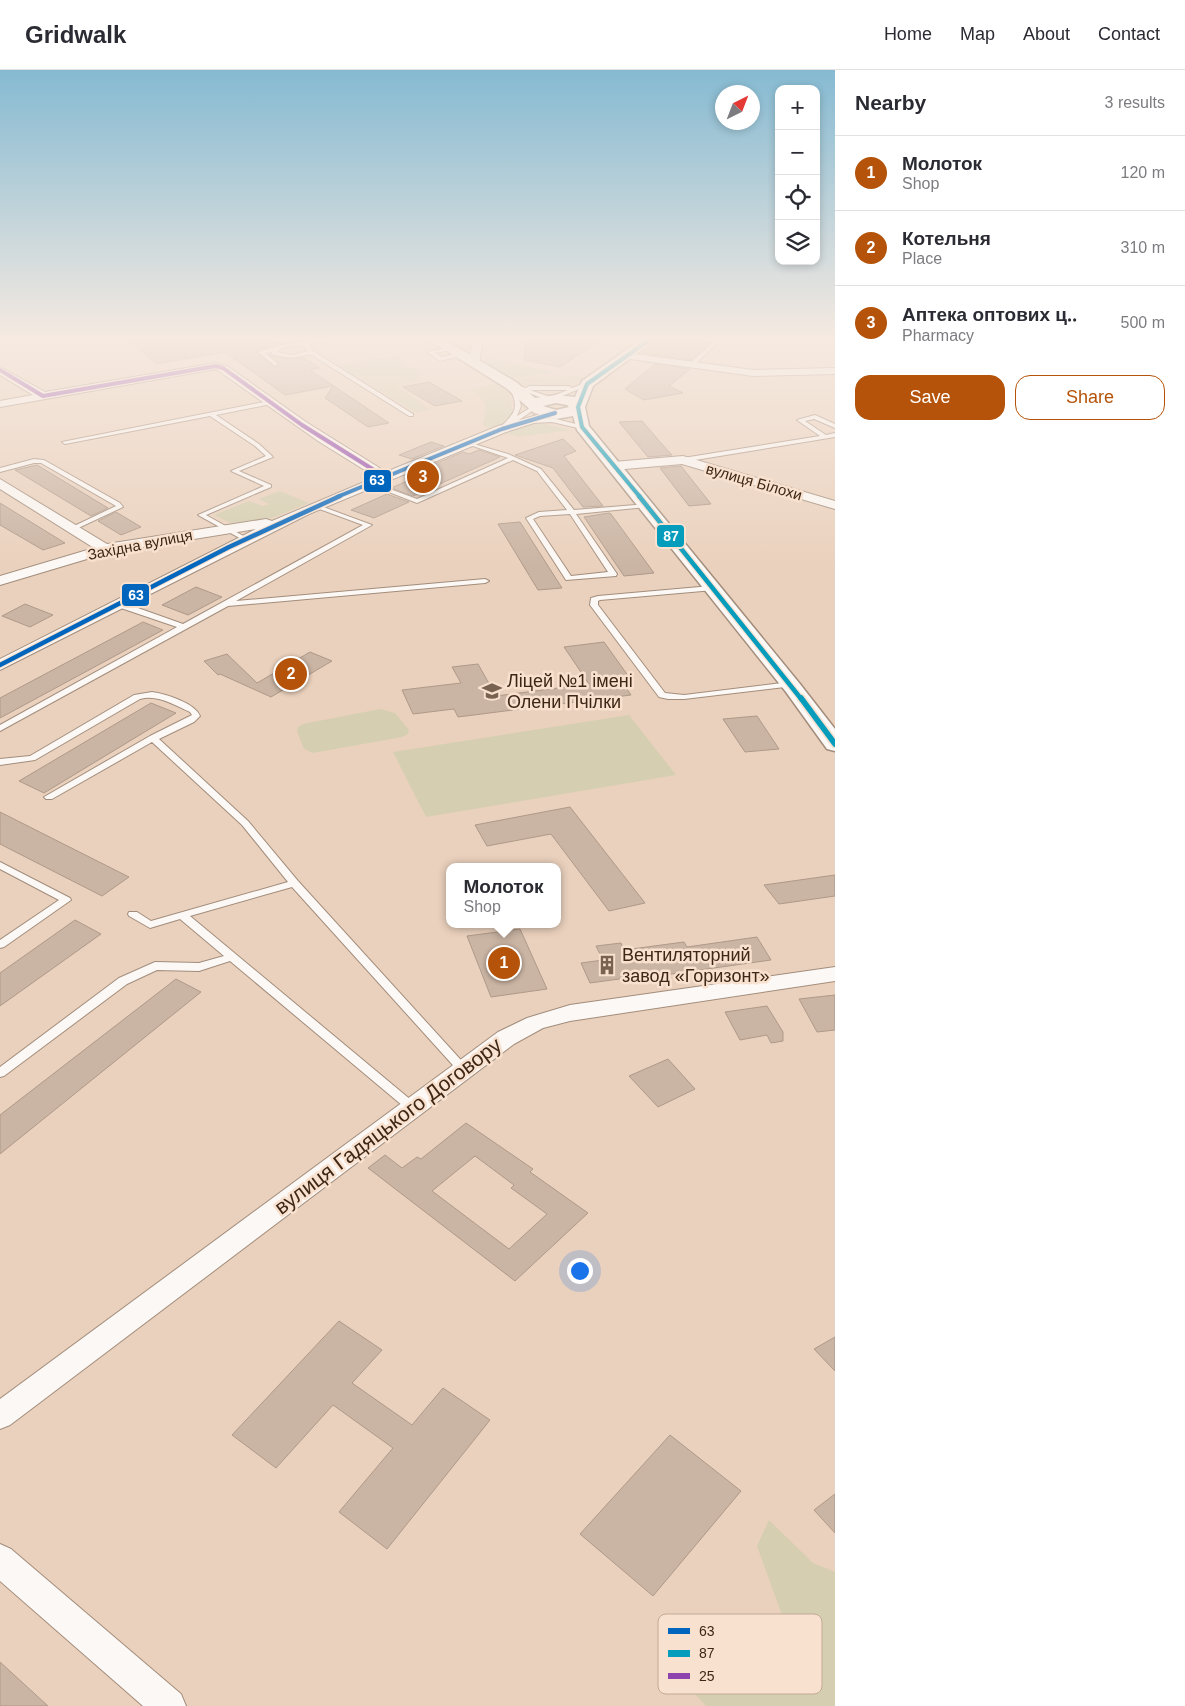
<!DOCTYPE html>
<html lang="en">
<head>
<meta charset="utf-8">
<style>
	body { margin:0; font-family:Arial,sans-serif; background:#f2f2f3; color:#2b2b33 }
	.controls { position:absolute; right:15px; top:15px; display:grid; overflow:hidden; border-radius:10px; box-shadow:0 2px 8px #0003 }
	.controls button { width:45px; height:45px; display:grid; place-items:center; padding:0; border:0; border-bottom:1px solid #e1e1e2; background:#fff; color:#2b2b33; font:25px sans-serif }
	.compass { position:absolute; left:715px; top:15px; width:45px; height:45px; border-radius:50%; background:#fff; box-shadow:0 2px 8px #0003; rotate:42deg }
	.you { position:absolute; left:579px; top:1200px; width:18px; height:18px; margin:-12px; border:4px solid #fff; border-radius:50%; background:#1a73e8; box-shadow:0 0 0 8px #1a73e833 }
	.badge { display:grid; place-items:center; width:32px; height:32px; border-radius:50%; background:#b45309; color:#fff; font-size:16px; font-weight:700 }
	.pin { position:absolute; translate:-50% -50%; border:2px solid #fff; box-shadow:0 1px 5px #0006 }
	.popup { position:absolute; left:446px; top:793px; width:115px; height:65px; box-sizing:border-box; display:grid; place-content:center; border-radius:10px; background:#fff; filter:drop-shadow(0 1px 4px #0005); font-size:16px; white-space:nowrap; color:#7c7c81 }
	.popup b { font-size:19px; color:#2b2b33 }
	.popup::after { content:''; position:absolute; left:50%; top:100%; margin-left:-10px; border:10px solid transparent; border-top-color:#fff }
	.list { margin:0; padding:0; list-style:none }
	h2 { display:flex; justify-content:space-between; align-items:center; height:65px; margin:0; padding:0 20px; font-size:21px }
	h2 small { font-size:16px; font-weight:400; color:#7c7c81 }
	.list li { display:grid; grid-template-columns:32px 1fr auto; gap:15px; align-items:center; box-sizing:border-box; height:75px; padding:0 20px; border-top:1px solid #e1e1e2 }
	.list b { display:block; font-size:19px; white-space:nowrap }
	.list p { margin:0; font-size:16px; white-space:nowrap; color:#7c7c81 }
	.list em { font-size:16px; font-style:normal; color:#7c7c81 }
	.actions { display:flex; gap:10px; padding:15px 20px }
	.actions a { flex:1; padding:11px 0; border:1px solid #b45309; border-radius:15px; text-align:center; font-size:18px; color:#b45309 }
	.actions .main { background:#b45309; color:#fff }
	.icon { flex:none; width:28px; height:28px; fill:none; stroke:currentColor; stroke-width:2; stroke-linecap:round; stroke-linejoin:round }
	.map { position:relative; flex:none; width:835px; height:1636px; overflow:hidden }
	header { display:flex; align-items:center; gap:30px; box-sizing:border-box; height:70px; padding:0 25px; background:#fff; border-bottom:1px solid #e1e1e2 }
	header strong { font-size:24px }
	nav { display:flex; gap:28px; margin-inline-start:auto; font-size:18px }
	main { display:flex }
	aside { flex:1; background:#fff }
	.map>svg:first-child { display:block }
	.green { fill:#d5ceb0 }
	.building { fill:#cab4a3; stroke:#af9988; fill-rule:evenodd }
	.lines { fill:none; stroke-linecap:round; stroke-linejoin:round }
	.service-casing { stroke:#a28d7c; stroke-width:2 }
	.minor-casing { stroke:#a28d7c; stroke-width:2 }
	.tertiary-casing { stroke:#a28d7c; stroke-width:3 }
	.service { fill:#fcf8f5; fill-rule:evenodd }
	.minor { fill:#fcf8f5; fill-rule:evenodd }
	.tertiary { fill:#fcf8f5; fill-rule:evenodd }
	.bus-1-far1-casing { stroke:#f9e1cf; stroke-width:5.5 }
	.bus-1-casing { stroke:#f9e1cf; stroke-width:7 }
	.bus-2-far2-casing { stroke:#f9e1cf; stroke-width:5.5 }
	.bus-2-far1-casing { stroke:#f9e1cf; stroke-width:7 }
	.bus-2-casing { stroke:#f9e1cf; stroke-width:9 }
	.bus-3-casing { stroke:#f9e1cf; stroke-width:5.5 }
	.bus-1-far1 { stroke:#0065bd; stroke-width:4 }
	.bus-1 { stroke:#0065bd; stroke-width:4.5 }
	.bus-2-far2 { stroke:#069cbc; stroke-width:4 }
	.bus-2-far1 { stroke:#069cbc; stroke-width:4.5 }
	.bus-2 { stroke:#069cbc; stroke-width:5.5 }
	.bus-3 { stroke:#8e44ad; stroke-width:4 }
	.labels { text-anchor:middle; stroke-width:5; stroke-linejoin:round; paint-order:stroke }
	.far-street-label { font-size:15px; fill:#3e2715; stroke:#f9e1cf }
	.poi-label { font-size:18px; fill:#3e2715; stroke:#f9e1cf; text-anchor:start }
	.near-street-label { font-size:21px; fill:#3e2715; stroke:#f9e1cf }
	.key { fill:#f9e1cf; stroke:#c1a997; stroke-width:1 }
	.key-label { font-size:14px; fill:#3e2715 }
	.line-badge { stroke:#f9e1cf; stroke-width:2 }
	.badge-label { font-size:14px; text-anchor:middle; font-weight:bold; fill:#fff }
</style>
</head>
<body>
<header>
<strong>Gridwalk</strong>
<nav><a>Home</a><a>Map</a><a>About</a><a>Contact</a></nav>
</header>
<main>
<div class="map">
<svg width="835" height="1636" viewBox="0 0 835 1636">
	<rect width="100%" height="100%" fill="#ead1bd"/>
	<g class="green">
		<polygon points="398,286 404,294 422,302 419,310 396,316 429,339 416,343 338,295"/>
		<polygon points="486,288 551,301 544,303 550,302 562,304 534,305 512,310 489,296"/>
		<path d="M574,306L586,308C569,319 532,321 514,311L530,308Z"/>
		<path d="M498,313C509,320 516,336 510,348C507,354 499,356 493,359L483,355C486,334 489,333 471,320Z"/>
		<polygon points="542,353 570,360 519,367 505,363 525,356"/>
		<polygon points="280,421 309,433 272,448 231,453 214,445 249,431 263,436 269,434 258,429"/>
		<polygon points="380,639 395,643 409,660 408,664 402,667 313,683 304,679 297,661 298,657 303,654"/>
		<polygon points="629,645 676,705 426,747 393,682"/>
		<path d="M769,1450L813,1493L835,1502V1636H706L659,1584L684,1546C721,1556 748,1572 782,1545L757,1476Z"/>
	</g>
	<g class="building">
		<polygon points="125,268 274,268 282,273 257,280 256,282 274,297 278,297 279,293 269,284 287,289 304,288 320,298 310,300 389,353 368,357 325,328 333,316 285,325 225,282 157,294"/>
		<polygon points="526,268 604,268 560,297 524,290"/>
		<polygon points="664,268 696,268 712,271 691,290 643,283"/>
		<polygon points="655,294 690,299 669,316 683,323 644,330 625,319"/>
		<polygon points="429,312 462,331 435,336 403,317"/>
		<polygon points="642,351 668,381 672,385 648,387 619,352"/>
		<polygon points="563,369 576,381 564,386 603,436 583,437 553,398 515,385"/>
		<polygon points="431,372 444,376 412,389 399,385"/>
		<polygon points="479,380 500,387 413,426 391,418 437,398 430,396 463,382 469,384"/>
		<polygon points="37,395 108,438 91,446 15,400"/>
		<polygon points="681,396 711,434 689,436 660,398"/>
		<polygon points="387,424 409,432 374,448 351,440"/>
		<polygon points="0,433 65,473 43,480 0,455"/>
		<polygon points="116,442 141,457 121,465 98,451"/>
		<polygon points="609,443 611,444 654,503 624,506 584,447"/>
		<polygon points="520,452 562,518 538,520 498,454"/>
		<polygon points="196,517 222,527 188,545 162,535"/>
		<polygon points="25,534 53,545 30,557 2,546"/>
		<polygon points="143,552 163,560 0,648 0,628"/>
		<polygon points="604,572 629,607 620,609 631,625 458,647 454,639 413,644 402,620 461,613 452,597 478,594 496,626 589,614 564,577"/>
		<polygon points="310,582 332,591 271,627 220,604 218,605 204,591 227,584 257,613"/>
		<polygon points="151,633 176,643 44,723 19,711"/>
		<polygon points="757,646 779,679 745,682 723,649"/>
		<polygon points="570,737 645,833 609,841 551,764 487,776 475,755"/>
		<polygon points="0,742 129,807 102,826 0,774"/>
		<polygon points="835,805 835,826 779,834 764,815"/>
		<polygon points="75,850 101,864 0,936 0,903"/>
		<polygon points="520,859 547,919 491,927 467,866"/>
		<polygon points="757,867 771,890 664,905 663,903 590,913 581,893 603,890 596,876 621,873 624,880 684,872 687,877"/>
		<polygon points="176,909 201,922 0,1084 0,1045"/>
		<polygon points="835,925 835,960 817,962 799,929"/>
		<polygon points="767,936 783,962 783,971 771,973 767,965 740,970 725,942"/>
		<polygon points="668,989 695,1019 658,1037 629,1006"/>
		<path d="M466,1053L533,1099L530,1102L588,1143L515,1211L368,1098L385,1085L402,1098L417,1087L421,1089ZM475,1086L514,1115L511,1118L547,1144L509,1179L432,1121Z"/>
		<polygon points="339,1251 382,1280 352,1313 412,1355 443,1318 490,1350 387,1479 339,1442 393,1378 333,1335 276,1398 232,1365"/>
		<polygon points="835,1267 835,1301 814,1279"/>
		<polygon points="670,1365 741,1421 653,1526 580,1464"/>
		<polygon points="835,1424 835,1463 814,1440"/>
		<polygon points="0,1592 48,1636 0,1636"/>
	</g>
	<g class="lines">
		<defs>
			<g id="service">
				<path d="M326,268H340L308,275L313,281L413,344V346H409L310,284C297,288 286,289 272,284V282L265,283L277,293V295L275,296L258,282L281,275ZM303,275L308,281L292,285L277,282L282,278Z"/>
				<polygon points="718,268 723,268 693,296 689,296 689,294"/>
				<polygon points="743,268 756,268 757,269 754,271"/>
				<polygon points="449,277 451,278 451,280 435,283 441,287 461,283 464,285 440,291 427,282"/>
				<path d="M587,312L589,313V315L550,331L516,318L521,336L517,346L533,336L538,337L516,352H512L504,360L499,359C514,343 520,340 510,318L512,317L511,314L526,318L529,316H569L572,318ZM530,320H568L550,327Z"/>
				<polygon points="269,331 271,332 271,334 216,345 259,374 273,387 239,401 271,415 271,417 206,445 247,468 247,470 245,471 198,445 264,416 231,401 266,386 255,376 210,346 65,374 62,372"/>
				<polygon points="815,345 835,354 835,358 814,349 805,351 826,365 835,363 835,367 683,392 680,390 683,388 820,366 797,350"/>
				<polygon points="552,348 584,356 585,357 582,359 552,352 532,353 529,351 532,349"/>
				<path d="M467,372L508,384L541,399L574,440L648,434L649,435L646,437L576,444L617,504L616,506L566,510L526,448L539,442L567,440L537,401L513,390L417,433L366,413L371,412L417,429L508,388L467,374ZM570,444L608,502L571,506L533,449L540,446Z"/>
				<polygon points="34,389 44,390 120,433 123,437 74,460 70,460 70,458 116,436 41,393 34,393 0,402 0,398"/>
				<polygon points="314,435 318,435 372,455 236,531 485,509 489,511 485,513 228,536 0,661 0,655 177,557 115,536 115,532 121,532 183,554 363,455 314,437"/>
				<polygon points="711,516 715,518 714,520 600,530 598,531 598,535 665,623 684,625 790,612 793,612 793,616 684,629 668,629 659,627 590,535 591,528 598,526"/>
				<path d="M152,622C166,624 195,633 200,646L194,652L159,669L248,751L298,811L470,1000L468,1003H460L292,817L190,846L417,1035L419,1038L417,1041L413,1042L409,1041L230,891L199,901L157,900L127,914L4,1006L0,1007V997L119,908L155,892L199,893L224,886L180,849L150,858L129,846L128,844L129,842H137L151,851L288,812L242,755L152,672L52,729H46L44,727L150,666L192,645L190,642C174,635 158,624 140,629L35,690L0,695V689L30,686L134,625Z"/>
				<polygon points="0,792 70,828 71,830 4,877 0,878 0,870 59,830 0,799"/>
			</g>
			<g id="minor">
				<polygon points="473,268 483,268 479,293 474,296 469,293"/>
				<polygon points="627,283 753,300 835,298 835,304 753,306 623,288 622,286"/>
				<polygon points="216,293 227,296 306,352 386,402 498,356 555,340 561,343 559,345 506,362 309,444 0,600 0,589 256,459 107,483 0,515 0,506 94,478 0,419 0,409 107,474 266,449 272,451 376,407 318,371 216,299 0,337 0,331 33,325 0,305 0,297 45,322"/>
				<polygon points="683,386 835,431 835,439 682,394 613,400 607,396 613,392"/>
				<polygon points="835,897 835,911 570,951 543,958 514,974 10,1355 0,1359 0,1329 498,962 527,948 570,935"/>
				<polygon points="0,1474 11,1479 181,1624 186,1636 143,1636 0,1511"/>
			</g>
			<path id="tertiary" d="M426,268H442L516,312L535,328L556,325L575,327L582,311L643,268H658L593,316L585,337L589,356L800,614L835,659V681L827,679L786,622L577,360L573,346L556,349L534,343L506,318ZM556,333L567,335L569,337L556,340L543,336Z"/>
		</defs>
		<use href="#service" class="service-casing"/>
		<use href="#minor" class="minor-casing"/>
		<use href="#tertiary" class="tertiary-casing"/>
		<use href="#service" class="service"/>
		<use href="#minor" class="minor"/>
		<use href="#tertiary" class="tertiary"/>
		<defs>
			<polyline id="bus-1-far1" points="337,427 502,359 555,343"/>
			<polyline id="bus-1" points="0,595 229,477 340,426"/>
			<polyline id="bus-2-far2" points="640,427 582,357 578,337 587,314 652,268"/>
			<polyline id="bus-2-far1" points="639,426 802,630"/>
			<polyline id="bus-2" points="801,628 835,674"/>
			<polyline id="bus-3" points="0,300 43,326 216,296 223,298 302,355 385,407"/>
		</defs>
		<use href="#bus-1-far1" class="bus-1-far1-casing"/>
		<use href="#bus-1" class="bus-1-casing"/>
		<use href="#bus-2-far2" class="bus-2-far2-casing"/>
		<use href="#bus-2-far1" class="bus-2-far1-casing"/>
		<use href="#bus-2" class="bus-2-casing"/>
		<use href="#bus-3" class="bus-3-casing"/>
		<use href="#bus-1-far1" class="bus-1-far1"/>
		<use href="#bus-1" class="bus-1"/>
		<use href="#bus-2-far2" class="bus-2-far2"/>
		<use href="#bus-2-far1" class="bus-2-far1"/>
		<use href="#bus-2" class="bus-2"/>
		<use href="#bus-3" class="bus-3"/>
	</g>
	<linearGradient id="sky" x2="0" y2="1"><stop stop-color="#85bad2"/><stop offset="0.54" stop-color="#f6eae1"/><stop offset="1" stop-color="#f6eae1" stop-opacity="0"/></linearGradient>
	<rect width="835" height="497" fill="url(#sky)"/>
	<defs>
		<symbol id="school-bare" viewBox="-9 -9 18 18"><path d="M0-5L7-2L0 1L-7-2ZM-4 1L0 2.5L4 1V4Q0 6-4 4Z" fill="#7a6250" stroke="#f9e1cf" stroke-width="2.5" paint-order="stroke"/></symbol>
		<symbol id="building-bare" viewBox="-9 -9 18 18"><path d="M-4-6H4V6H1V3H-1V6H-4ZM-2.5-4.3h1.7v1.8h-1.7ZM.8-4.3h1.7v1.8H.8ZM-2.5-1h1.7V.8h-1.7ZM.8-1h1.7V.8H.8Z" fill="#7a6250" stroke="#f9e1cf" stroke-width="2.5" paint-order="stroke"/></symbol>
	</defs>
	<g fill-rule="evenodd">
		<use href="#school-bare" x="478" y="607" width="28" height="28"/>
		<use href="#building-bare" x="593" y="881" width="28" height="28"/>
	</g>
	<g class="labels">
		<g class="far-street-label">
			<text transform="translate(754 412) rotate(16)" y="5">вулиця Білохи</text>
			<text transform="translate(140 475) rotate(-11)" y="5">Західна вулиця</text>
		</g>
		<g class="poi-label">
			<text x="507" y="617">Ліцей №1 імені<tspan x="507" dy="21">Олени Пчілки</tspan></text>
			<text x="622" y="891">Вентиляторний<tspan x="622" dy="21">завод «Горизонт»</tspan></text>
		</g>
		<g class="near-street-label">
			<text transform="translate(388 1056) rotate(-37)" y="7">вулиця Гадяцького Договору</text>
		</g>
	</g>
	<rect x="658" y="1544" width="164" height="80" rx="8" class="key"/>
	<rect x="668" y="1558" width="22" height="6" fill="#0065bd"/>
	<rect x="668" y="1580" width="22" height="7" fill="#069cbc"/>
	<rect x="668" y="1603" width="22" height="6" fill="#8e44ad"/>
	<g class="key-label">
		<text x="699" y="1566">63</text>
		<text x="699" y="1588">87</text>
		<text x="699" y="1611">25</text>
	</g>
	<g class="line-badge">
		<rect x="363" y="399" width="29" height="24" rx="5" fill="#0065bd"/>
		<rect x="656" y="454" width="29" height="24" rx="5" fill="#069cbc"/>
		<rect x="121" y="513" width="29" height="24" rx="5" fill="#0065bd"/>
	</g>
	<g class="badge-label">
		<text x="377" y="415">63</text>
		<text x="671" y="471">87</text>
		<text x="136" y="530">63</text>
	</g>
</svg>
<div class="controls">
<button>+</button>
<button>−</button>
<button><svg class="icon" aria-label="locate" viewBox="0 0 24 24"><circle cx="12" cy="12" r="6"/><path d="M12 2v4M12 18v4M2 12h4M18 12h4"/></svg></button>
<button><svg class="icon" aria-label="layers" viewBox="0 0 24 24"><path d="M12 4l9 5-9 5-9-5zM3 14l9 5 9-5"/></svg></button>
</div>
<svg class="compass" viewBox="-18 -18 36 36"><path d="M0-13l5 13h-10z" fill="#e53935"/><path d="M0 13l5-13h-10z" fill="#7c7c81"/></svg>
<div class="you"></div>
<div class="pin badge" style="left:504px;top:893px">1</div>
<div class="popup"><b>Молоток</b>Shop</div>
<div class="pin badge" style="left:291px;top:604px">2</div>
<div class="pin badge" style="left:423px;top:407px">3</div>
</div>
<aside>
<h2>Nearby<small>3 results</small></h2>
<ul class="list">
<li><span class="badge">1</span><div><b>Молоток</b><p>Shop</p></div><em>120 m</em></li>
<li><span class="badge">2</span><div><b>Котельня</b><p>Place</p></div><em>310 m</em></li>
<li><span class="badge">3</span><div><b>Аптека оптових ц‥</b><p>Pharmacy</p></div><em>500 m</em></li>
</ul>
<div class="actions"><a class="main">Save</a><a>Share</a></div>
</aside>
</main>
</body>
</html>
